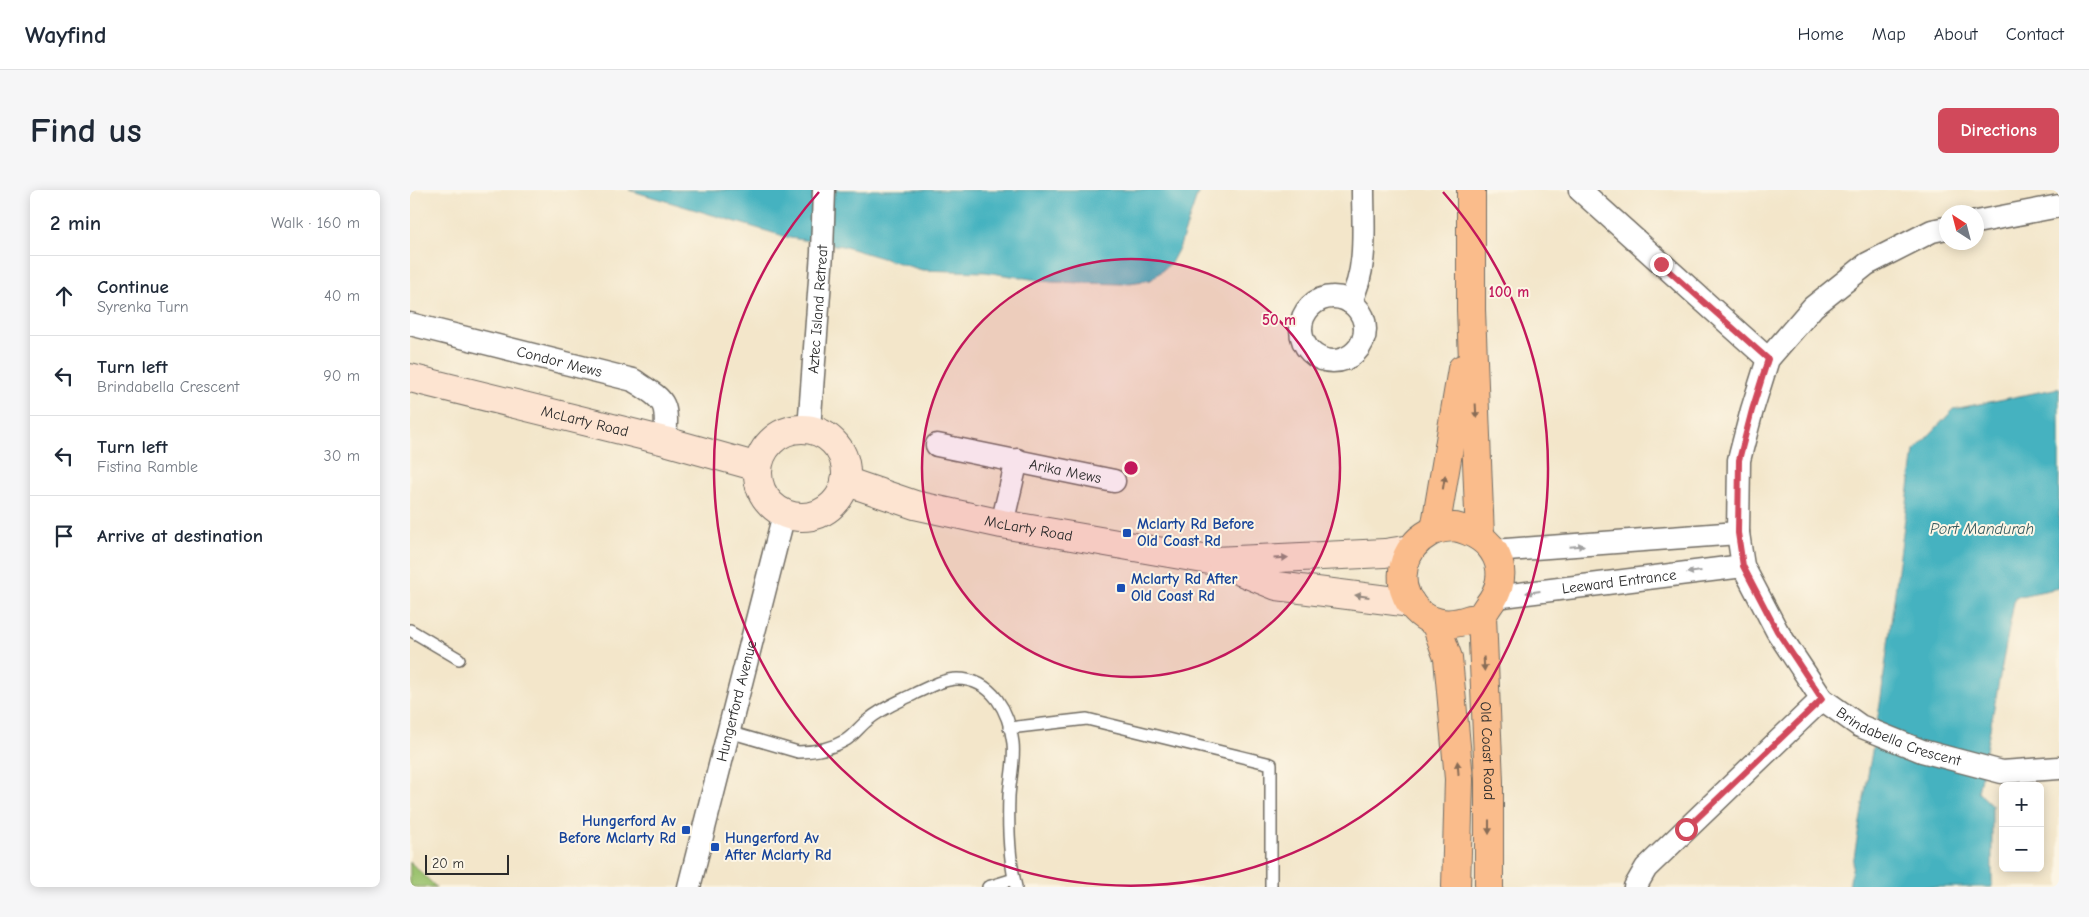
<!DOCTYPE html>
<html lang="en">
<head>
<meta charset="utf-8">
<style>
	body { margin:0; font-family:"Comic Neue",sans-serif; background:#f6f6f7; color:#1f2937 }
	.controls { position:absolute; right:15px; bottom:15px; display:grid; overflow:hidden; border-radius:8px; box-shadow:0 2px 12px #0003 }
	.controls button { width:45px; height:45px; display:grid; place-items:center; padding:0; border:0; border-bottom:1px solid #e0e1e3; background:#fff; color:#1f2937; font:25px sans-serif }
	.compass { position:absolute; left:1529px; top:15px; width:45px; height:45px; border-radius:50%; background:#fff; box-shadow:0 2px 12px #0003; rotate:324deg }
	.scale { position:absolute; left:15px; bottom:12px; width:84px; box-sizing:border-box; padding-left:5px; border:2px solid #2b2b2b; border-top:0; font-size:14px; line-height:18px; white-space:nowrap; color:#2b2b2b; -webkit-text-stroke:4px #fcf5e5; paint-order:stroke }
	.stop { position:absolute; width:15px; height:15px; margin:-11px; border:4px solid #d1495b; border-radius:50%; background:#fff }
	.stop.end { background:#d1495b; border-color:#fff; box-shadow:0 1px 5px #0008 }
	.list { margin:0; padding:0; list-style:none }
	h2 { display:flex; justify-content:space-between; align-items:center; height:65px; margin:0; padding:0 20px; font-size:21px }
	h2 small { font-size:16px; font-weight:400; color:#747a83 }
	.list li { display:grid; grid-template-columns:32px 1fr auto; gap:15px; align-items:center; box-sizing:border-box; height:80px; padding:0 20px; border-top:1px solid #e0e1e3 }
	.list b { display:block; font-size:19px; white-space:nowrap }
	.list p { margin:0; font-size:16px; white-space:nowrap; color:#747a83 }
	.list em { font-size:16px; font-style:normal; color:#747a83 }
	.icon { flex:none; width:28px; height:28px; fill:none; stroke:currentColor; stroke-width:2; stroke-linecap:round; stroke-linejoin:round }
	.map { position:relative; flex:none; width:1649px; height:697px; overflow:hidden; border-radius:8px }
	header { display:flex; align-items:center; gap:30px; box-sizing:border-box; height:70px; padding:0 25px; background:#fff; border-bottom:1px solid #e0e1e3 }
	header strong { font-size:24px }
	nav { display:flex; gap:28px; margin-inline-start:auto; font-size:18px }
	.intro { display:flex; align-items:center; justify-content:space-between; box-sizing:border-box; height:120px; padding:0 30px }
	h1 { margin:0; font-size:35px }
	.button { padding:12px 22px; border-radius:8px; background:#d1495b; color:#fff; font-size:18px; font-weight:700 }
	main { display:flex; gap:30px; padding:0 30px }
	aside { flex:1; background:#fff; border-radius:8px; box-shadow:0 2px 12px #0003 }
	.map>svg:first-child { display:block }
	.green { fill:#9cc36f; stroke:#64774d }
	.water { fill:#44b2c0; stroke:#386e76 }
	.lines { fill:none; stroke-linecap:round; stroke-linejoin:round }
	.lane-casing { stroke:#716c63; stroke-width:14 }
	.street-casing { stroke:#716c63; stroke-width:25 }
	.secondary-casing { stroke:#716c63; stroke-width:30 }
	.primary-casing { stroke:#716c63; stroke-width:30 }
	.lane { stroke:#fff; stroke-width:11 }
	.street { stroke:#fff; stroke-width:22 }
	.secondary { stroke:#fde4d1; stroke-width:28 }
	.primary { stroke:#fabc8b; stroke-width:28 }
	.oneway { fill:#886c56 }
	.oneway2 { fill:#a0a0a0 }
	.oneway3 { fill:#94887e }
	.route { stroke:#d1495b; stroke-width:6 }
	.ring { fill:none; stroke:#c2185b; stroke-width:2.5 }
	.transit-dot { fill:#1a4fb4; stroke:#fcf5e5; stroke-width:2 }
	.labels { text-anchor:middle; stroke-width:4; stroke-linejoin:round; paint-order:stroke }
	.street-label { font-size:15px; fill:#2b2b2b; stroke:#fcf5e5 }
	.transit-label { font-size:15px; font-weight:bold; fill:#164399; stroke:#fcf5e5; text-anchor:start }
	.water-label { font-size:16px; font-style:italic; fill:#345a5f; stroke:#fcf5e5 }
	.centre { fill:#c2185b; stroke:#fcf5e5; stroke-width:2.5 }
	.ring-label { font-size:15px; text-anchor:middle; font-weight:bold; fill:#c2185b; stroke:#fcf5e5; stroke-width:4; stroke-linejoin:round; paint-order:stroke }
</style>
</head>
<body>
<header>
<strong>Wayfind</strong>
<nav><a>Home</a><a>Map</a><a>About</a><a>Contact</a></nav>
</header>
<div class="intro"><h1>Find us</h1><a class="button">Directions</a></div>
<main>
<aside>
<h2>2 min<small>Walk · 160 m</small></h2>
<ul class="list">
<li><svg class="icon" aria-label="ahead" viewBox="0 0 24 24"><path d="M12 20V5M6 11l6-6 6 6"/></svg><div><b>Continue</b><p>Syrenka Turn</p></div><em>40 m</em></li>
<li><svg class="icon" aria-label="left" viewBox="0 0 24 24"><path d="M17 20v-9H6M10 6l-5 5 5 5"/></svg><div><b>Turn left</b><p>Brindabella Crescent</p></div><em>90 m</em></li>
<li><svg class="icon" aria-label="left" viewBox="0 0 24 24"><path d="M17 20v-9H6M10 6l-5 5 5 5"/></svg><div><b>Turn left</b><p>Fistina Ramble</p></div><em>30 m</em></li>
<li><svg class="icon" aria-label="arrive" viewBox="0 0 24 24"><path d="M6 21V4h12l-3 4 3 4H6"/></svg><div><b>Arrive at destination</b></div></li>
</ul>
</aside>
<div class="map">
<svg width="1649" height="697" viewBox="0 0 1649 697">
	<rect width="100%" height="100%" fill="#fcf5e5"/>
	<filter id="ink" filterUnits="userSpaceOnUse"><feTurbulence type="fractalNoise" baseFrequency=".02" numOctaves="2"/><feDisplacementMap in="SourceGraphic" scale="10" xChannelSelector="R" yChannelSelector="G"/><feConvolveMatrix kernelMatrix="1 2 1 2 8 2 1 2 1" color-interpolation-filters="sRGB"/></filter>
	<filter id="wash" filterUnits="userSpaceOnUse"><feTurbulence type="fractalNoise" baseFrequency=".0096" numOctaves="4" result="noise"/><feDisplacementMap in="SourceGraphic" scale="20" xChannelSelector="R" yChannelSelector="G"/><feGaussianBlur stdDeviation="1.12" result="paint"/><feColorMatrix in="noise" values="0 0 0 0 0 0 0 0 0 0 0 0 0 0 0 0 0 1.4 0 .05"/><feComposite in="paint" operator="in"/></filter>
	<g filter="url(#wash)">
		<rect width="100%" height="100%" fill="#f3e6ca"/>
		<polygon class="green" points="0,672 26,697 0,697"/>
		<g class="water">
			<polygon points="219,0 789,0 770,56 761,73 741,90 712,94 641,92 575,82 512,80 432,56 380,48"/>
			<polygon points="1649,198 1649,398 1605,407 1568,602 1582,615 1582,697 1439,697 1470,514 1504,261 1544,219"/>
		</g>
	</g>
	<g filter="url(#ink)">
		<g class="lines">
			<defs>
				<g id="lane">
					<polyline points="0,440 49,469"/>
					<polyline points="599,538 677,529 861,574 861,697"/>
					<path d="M319,542L388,562C404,562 422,558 436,550C444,545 450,536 458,530C472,518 488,512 504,504C517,498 533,489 547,489C583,489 599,522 603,553C605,570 600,590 599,606C598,635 599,669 606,697"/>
					<polyline points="578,697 604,689"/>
				</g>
				<g id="street">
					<polyline points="1170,0 1358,169"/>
					<polyline points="1566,32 1649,16"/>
					<path id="s1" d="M1536,38L1522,41L1457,74L1403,117L1358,169L1342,220L1329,270L1328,343L1333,376L1367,441L1412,509L1450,536L1512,561L1592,582L1649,578"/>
					<circle cx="923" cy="139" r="32"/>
					<path d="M940,112C958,79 953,37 953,0"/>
					<path id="s2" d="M0,134L223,190C256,212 258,210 255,251"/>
					<path id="s3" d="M399,239L412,63L414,0"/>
					<path id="s4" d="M527,255L704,291"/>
					<polyline points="592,334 607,270"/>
					<polyline points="1083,361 1328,343"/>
					<path id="s5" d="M1085,407L1333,376"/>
					<path id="s6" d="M279,697L374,324"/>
					<polyline points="1225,697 1236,678 1412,509"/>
				</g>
				<g id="secondary">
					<path id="s7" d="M0,188L255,251L348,277"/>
					<circle cx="392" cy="283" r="44"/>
					<path id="s8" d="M435,291L505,315L592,334L805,371L975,363L1001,359"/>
					<polyline points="813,374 867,396 1001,413"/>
				</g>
				<g id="primary">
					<polyline points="1061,0 1061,120 1070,347"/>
					<path d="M1045,337C1085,346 1105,381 1078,416C1076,419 1073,424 1071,426C1069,428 1063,429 1060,429C1038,437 1018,435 1002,415C984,392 993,357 1019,343C1027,338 1036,338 1045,337Z"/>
					<polyline points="1025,340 1052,179"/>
					<path id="s9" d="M1072,426L1079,592V697"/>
					<polyline points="1025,432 1038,468 1049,589 1046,697"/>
				</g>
			</defs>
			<use href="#lane" class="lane-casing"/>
			<use href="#street" class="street-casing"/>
			<use href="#secondary" class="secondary-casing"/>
			<use href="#primary" class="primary-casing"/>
			<use href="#lane" class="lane"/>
			<use href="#street" class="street"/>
			<use href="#secondary" class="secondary"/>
			<use href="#primary" class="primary"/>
		</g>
		<defs><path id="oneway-solid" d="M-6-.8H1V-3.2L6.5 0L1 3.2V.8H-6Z" transform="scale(1.25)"/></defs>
		<g class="oneway">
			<use href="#oneway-solid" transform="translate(1066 221) rotate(87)"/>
			<use href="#oneway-solid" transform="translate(1034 292) rotate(-81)"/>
			<use href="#oneway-solid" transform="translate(1074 474) rotate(87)"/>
			<use href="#oneway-solid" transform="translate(1048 578) rotate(-95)"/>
			<use href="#oneway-solid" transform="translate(1079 637) rotate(90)"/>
		</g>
		<g class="oneway2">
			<use href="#oneway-solid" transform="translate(1167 356) rotate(-5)"/>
			<use href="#oneway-solid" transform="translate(1284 382) rotate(173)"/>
			<use href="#oneway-solid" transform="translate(1123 402) rotate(173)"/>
		</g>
		<g class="oneway3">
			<use href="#oneway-solid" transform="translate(871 368) rotate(-3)"/>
			<use href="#oneway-solid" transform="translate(952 406) rotate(-173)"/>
		</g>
	</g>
	<g class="lines" filter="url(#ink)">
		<polyline class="route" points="1251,74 1358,169 1342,220 1329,270 1328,343 1333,376 1367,441 1412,509 1276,639"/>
	</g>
	<circle cx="721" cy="278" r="209" fill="#c2185b" fill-opacity=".12"/>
	<g class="ring">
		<circle cx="721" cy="278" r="209"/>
		<path d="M1033 2A417 417 0 1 1 409 2"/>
	</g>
	<g class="transit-dot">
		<rect x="712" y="338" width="10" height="10" rx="2.5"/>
		<rect x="706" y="393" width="10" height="10" rx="2.5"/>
		<rect x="271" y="635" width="10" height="10" rx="2.5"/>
		<rect x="300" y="652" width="10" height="10" rx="2.5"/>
	</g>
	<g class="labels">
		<g class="street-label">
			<text dy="5" stroke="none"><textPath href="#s3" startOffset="120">Aztec Island Retreat</textPath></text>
			<text dy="5" stroke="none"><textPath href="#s2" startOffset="154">Condor Mews</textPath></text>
			<text dy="5" stroke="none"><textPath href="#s7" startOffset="180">McLarty Road</textPath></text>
			<text dy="5" stroke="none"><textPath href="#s4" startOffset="131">Arika Mews</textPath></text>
			<text dy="5" stroke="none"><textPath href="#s8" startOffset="190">McLarty Road</textPath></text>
			<text dy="5" stroke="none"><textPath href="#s5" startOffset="125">Leeward Entrance</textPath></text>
			<text dy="5" stroke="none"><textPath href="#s6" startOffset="192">Hungerford Avenue</textPath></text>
			<text dy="5" stroke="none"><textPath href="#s1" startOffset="678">Brindabella Crescent</textPath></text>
			<text dy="5" stroke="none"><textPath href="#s9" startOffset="135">Old Coast Road</textPath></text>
		</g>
		<g class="transit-label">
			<text x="727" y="339">Mclarty Rd Before<tspan x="727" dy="17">Old Coast Rd</tspan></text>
			<text x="721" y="394">Mclarty Rd After<tspan x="721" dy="17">Old Coast Rd</tspan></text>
			<text x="266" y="636" text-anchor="end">Hungerford Av<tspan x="266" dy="17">Before Mclarty Rd</tspan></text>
			<text x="315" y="653">Hungerford Av<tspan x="315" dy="17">After Mclarty Rd</tspan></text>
		</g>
		<g class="water-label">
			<text x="1572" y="344">Port Mandurah</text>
		</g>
	</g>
	<circle cx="721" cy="278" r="8" class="centre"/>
	<g class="ring-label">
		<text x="1099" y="107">100 m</text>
		<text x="869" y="135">50 m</text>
	</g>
</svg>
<div class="controls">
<button>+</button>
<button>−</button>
</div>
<svg class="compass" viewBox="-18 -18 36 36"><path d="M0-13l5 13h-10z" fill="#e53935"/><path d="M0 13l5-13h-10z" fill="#747a83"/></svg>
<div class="scale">20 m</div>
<div class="stop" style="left:1276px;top:639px"></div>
<div class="stop end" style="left:1251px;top:74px"></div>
</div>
</main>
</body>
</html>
